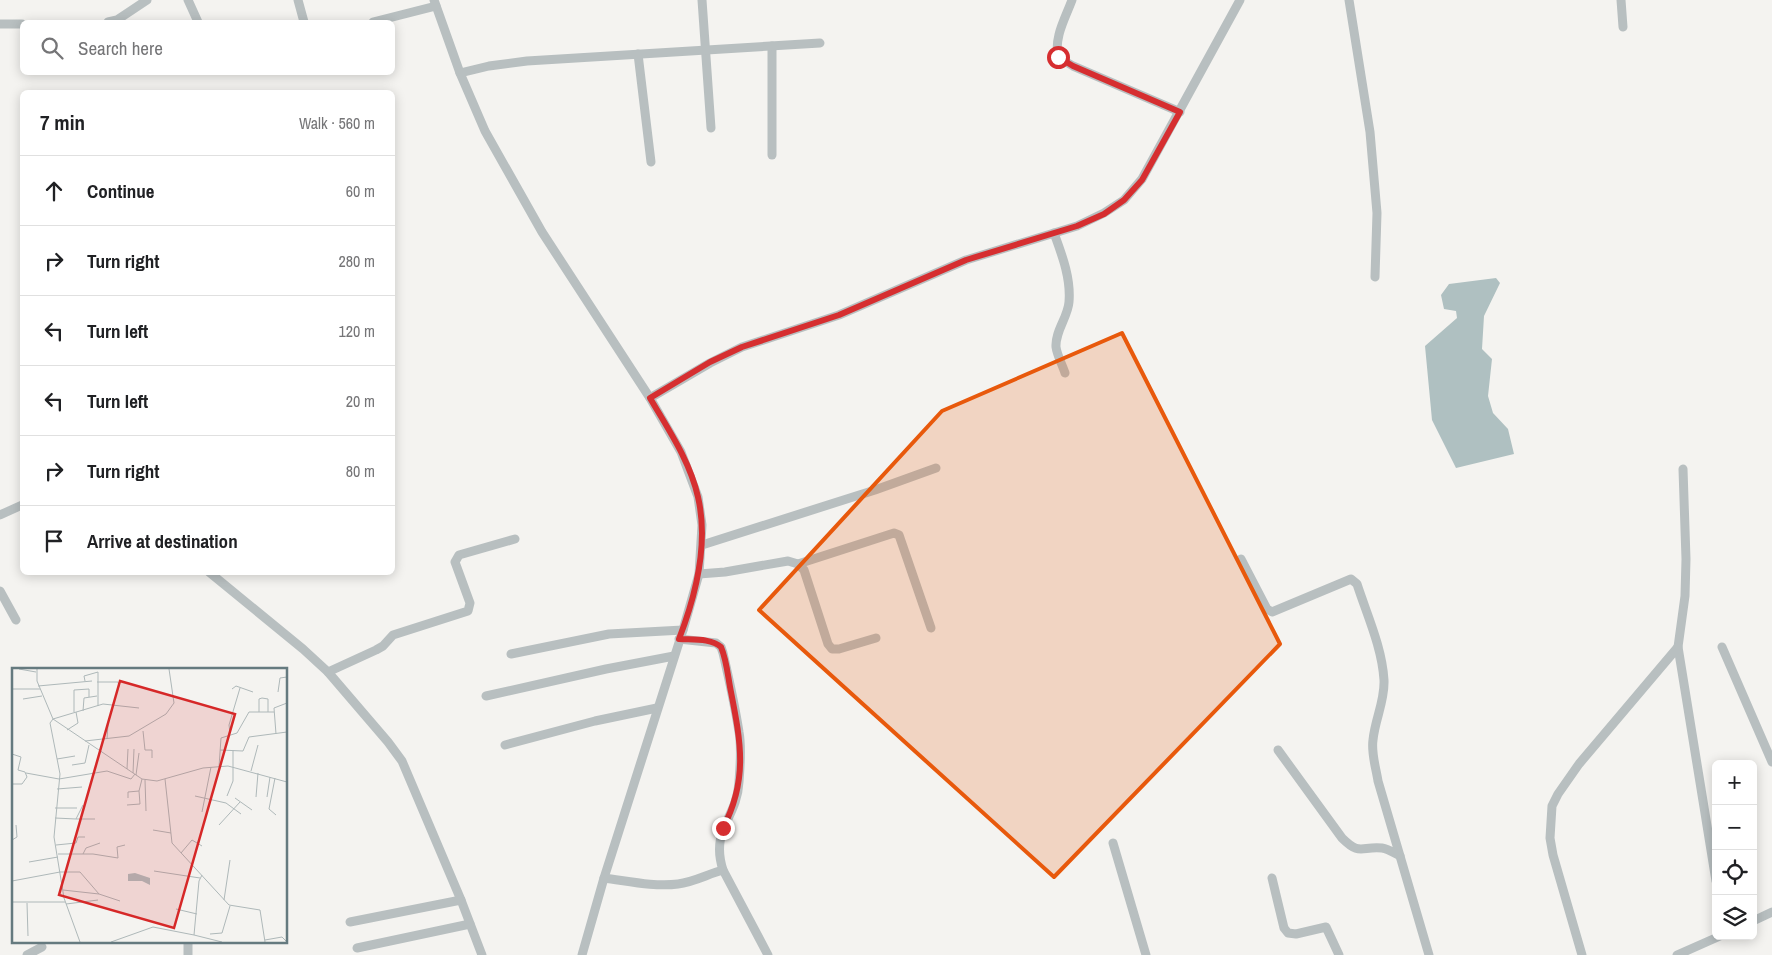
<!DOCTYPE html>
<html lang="en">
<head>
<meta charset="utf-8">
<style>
	body { margin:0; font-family:"Archivo Narrow",sans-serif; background:#f2f2f2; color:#202124 }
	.controls { position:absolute; right:15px; bottom:15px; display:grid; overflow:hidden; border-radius:8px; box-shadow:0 2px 12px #0003 }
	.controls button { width:45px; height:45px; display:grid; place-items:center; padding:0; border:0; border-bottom:1px solid #e0e0e0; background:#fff; color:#202124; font:25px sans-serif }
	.stop { position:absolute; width:15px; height:15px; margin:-11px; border:4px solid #d62e30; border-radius:50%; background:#fff }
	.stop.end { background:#d62e30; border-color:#fff; box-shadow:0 1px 5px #0008 }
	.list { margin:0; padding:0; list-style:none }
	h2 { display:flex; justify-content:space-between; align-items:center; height:65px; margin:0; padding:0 20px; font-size:21px }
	h2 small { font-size:16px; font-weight:400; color:#757577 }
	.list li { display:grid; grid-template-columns:32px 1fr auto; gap:15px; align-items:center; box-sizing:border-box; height:70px; padding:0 20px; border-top:1px solid #e0e0e0 }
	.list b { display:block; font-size:19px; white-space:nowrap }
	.list em { font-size:16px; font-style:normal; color:#757577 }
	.icon { flex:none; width:28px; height:28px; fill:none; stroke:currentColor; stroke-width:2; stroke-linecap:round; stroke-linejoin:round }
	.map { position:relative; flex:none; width:1772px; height:955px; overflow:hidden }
	.search { position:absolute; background:#fff; box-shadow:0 2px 12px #0003; left:20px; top:20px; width:375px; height:55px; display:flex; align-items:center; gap:12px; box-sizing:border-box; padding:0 18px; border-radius:8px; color:#757577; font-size:19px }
	.panel { position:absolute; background:#fff; box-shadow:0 2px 12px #0003; left:20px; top:90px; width:375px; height:485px; border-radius:8px }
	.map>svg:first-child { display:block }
	.water { fill:#afc0c1 }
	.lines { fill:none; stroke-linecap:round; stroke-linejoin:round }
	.minor { stroke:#b8bfc0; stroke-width:9 }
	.route { stroke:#d62e30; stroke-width:6 }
	.marked { fill:#e8590c; fill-opacity:0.2; stroke:#e8590c; stroke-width:4; stroke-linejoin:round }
	.inset-road { fill:none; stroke:#aeb8b9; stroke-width:1 }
	.view { fill:#d62828; fill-opacity:0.15; stroke:#d62828; stroke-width:2.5 }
	.inset-edge { fill:none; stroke:#657a7f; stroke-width:2.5 }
</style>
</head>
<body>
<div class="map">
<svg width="1772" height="955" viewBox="0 0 1772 955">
	<rect width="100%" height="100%" fill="#f4f3f0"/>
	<polygon class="water" points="1496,278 1500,283 1484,316 1482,349 1492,359 1488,396 1493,413 1508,429 1514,454 1456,468 1432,420 1425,346 1457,318 1456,311 1444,309 1441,295 1449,284"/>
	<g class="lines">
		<g class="minor">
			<polyline points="188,0 198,22"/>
			<polyline points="298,0 304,22"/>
			<polyline points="434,0 460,73 485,131 542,232 650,398 681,452 698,497 702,525 699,574 683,630 604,878 582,955"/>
			<polyline points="702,0 711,128"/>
			<path d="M1072,0C1065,19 1054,37 1058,57L1073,66L1180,112"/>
			<polyline points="1349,0 1370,132 1377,213 1375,277"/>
			<polyline points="1621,0 1623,27"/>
			<polyline points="108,22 117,20 147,0"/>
			<polyline points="373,22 436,6"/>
			<polyline points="0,24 22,24"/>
			<polyline points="772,46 772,155"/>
			<polyline points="638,54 651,162"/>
			<polyline points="460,73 489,66 527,61 820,43"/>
			<path d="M1054,233C1062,255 1071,278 1069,302C1068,317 1055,331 1056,347C1057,355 1062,364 1065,373"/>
			<polyline points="650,398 710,363 742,347 839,315 966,260 1077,226 1104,213 1124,200 1142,179 1240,0"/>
			<polyline points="1683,469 1686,559 1685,596 1678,647 1716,881"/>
			<polyline points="0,515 22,505"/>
			<polyline points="702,545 875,490 936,468"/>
			<path d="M1241,559L1267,609L1272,612L1351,579L1357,584C1367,615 1382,647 1384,680C1385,701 1375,719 1373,740C1371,753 1376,768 1378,781L1429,955"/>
			<polyline points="798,564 894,533 899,535 931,628"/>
			<polyline points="209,572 303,649 328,672 388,742 402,761 461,900 482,955"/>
			<polyline points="699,574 725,572 788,561 798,564 804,570 828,644 832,649 839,649 876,638"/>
			<polyline points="0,591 16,620"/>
			<path d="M679,639L716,643L721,647L723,653C729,679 735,706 739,732C742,748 740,766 739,782C737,819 710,829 723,870L768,955"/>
			<polyline points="1722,647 1772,762"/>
			<polyline points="511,654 609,634 683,630"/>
			<polyline points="328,672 376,650 383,646 393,635 468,611 470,603 455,562 459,555 515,539"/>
			<polyline points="486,696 606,669 674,656"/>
			<polyline points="505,745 595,721 657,708"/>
			<path d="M1278,750L1342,838C1360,856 1361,846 1382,848C1389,849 1394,853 1400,856"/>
			<polyline points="1113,843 1146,955"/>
			<path d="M604,878C628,881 654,887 678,884C694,882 708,874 723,870"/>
			<polyline points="1272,878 1284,928 1288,933 1296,934 1326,927 1339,955"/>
			<polyline points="1753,921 1772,912"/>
			<polyline points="350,922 461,900"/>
			<polyline points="188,941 188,955"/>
			<polyline points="357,948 470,924"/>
			<polyline points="27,955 42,947"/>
			<polyline points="1582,955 1553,855 1550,838 1552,806 1558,794 1579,764 1678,647"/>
			<polyline points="1677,955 1720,936"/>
		</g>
	</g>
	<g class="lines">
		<path class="route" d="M723,828C748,780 741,743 731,692C728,678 727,661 721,647C711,638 692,640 679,639C696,595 709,544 698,497C690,461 668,429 650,398L710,362L742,347L839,315L966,260L1077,226L1104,214L1124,200L1142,180L1180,112L1073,66L1058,57"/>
	</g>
	<path class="marked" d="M1122,333L1280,644L1054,877L759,610L942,411Z"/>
	<g transform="translate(12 668)">
		<rect width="275" height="275" fill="#f4f3f0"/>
		<path d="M123,205L138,210V217L130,213H116V206Z" fill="#afc0c1"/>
		<path class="inset-road" d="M7,1L24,4M25,1V13L41,51L130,111L145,113L191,100L216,98L275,114M73,13L72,8L86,4V38M85,14H106L107,19M26,18L80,13M0,21H28M220,21L224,18L241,24M266,24L268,10L275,9M11,31L30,28M71,43L72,30L85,28M62,44V22L77,21V29M247,44V31L250,30L256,31V44M55,62L66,55L64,44M131,63L133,82H140V90M218,65L217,57L228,20M264,66L262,40L275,35M95,71L96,56M73,73L117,68L154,46L162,35L157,1M208,82L231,83L237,69L275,64M0,86L9,89L6,102L13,104L15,109L10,116H0M45,91L63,88M60,97L73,95L77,77M207,99L209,70L225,65L237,44H262M115,101L116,81M239,103L246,77M14,105L47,111L95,103L119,111L123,106M121,105L122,81M124,107L127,85M263,110L257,141L264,147M153,111L160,175L217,237L248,242L253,274M133,112L134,143M45,121L70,119M183,128L214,135L229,146M215,128L221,113V82M244,129L246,105M255,129L258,109M116,130V124L127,123L130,111M223,130L240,142M115,137L128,136L127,123M43,140H65M190,144L199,99M43,150L64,151L71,137M64,151H83M207,157L228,134M141,162L159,165M0,172L5,169L4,157M44,177L64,175L66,169H73M169,185L180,172L190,178M46,186H81L106,190L105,179L113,177M71,186L74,180L88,175M17,194L46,189M142,203L188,210M0,213L48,204H68L87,226M51,222L87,226L108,233M212,232L218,192M0,234H53M15,235L16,268M54,236L86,232M164,241L185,246M198,266L210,265L218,238M182,267L210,274M253,272L270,269L275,274M68,274L52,230L42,169L48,106L38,55L41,51L91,36L127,40M99,274L141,259L182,267L187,213L190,207"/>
		<path class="view" d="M108,13L223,46L162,260L47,227Z"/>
		<rect width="275" height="275" class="inset-edge"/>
	</g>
</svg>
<div class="controls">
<button>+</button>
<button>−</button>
<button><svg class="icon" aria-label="locate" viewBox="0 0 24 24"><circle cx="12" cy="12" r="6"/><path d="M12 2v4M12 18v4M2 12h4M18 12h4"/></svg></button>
<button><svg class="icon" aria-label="layers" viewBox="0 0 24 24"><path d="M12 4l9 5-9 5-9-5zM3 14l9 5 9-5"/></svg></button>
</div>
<div class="stop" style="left:1058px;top:57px"></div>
<div class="stop end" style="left:723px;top:828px"></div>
<div class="search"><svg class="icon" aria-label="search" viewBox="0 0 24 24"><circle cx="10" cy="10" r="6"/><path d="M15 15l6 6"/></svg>Search here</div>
<section class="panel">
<h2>7 min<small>Walk · 560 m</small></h2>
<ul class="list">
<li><svg class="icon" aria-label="ahead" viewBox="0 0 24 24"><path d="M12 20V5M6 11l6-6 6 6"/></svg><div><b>Continue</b></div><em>60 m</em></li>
<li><svg class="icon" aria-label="right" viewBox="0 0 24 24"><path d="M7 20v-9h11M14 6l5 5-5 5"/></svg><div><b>Turn right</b></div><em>280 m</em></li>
<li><svg class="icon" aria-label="left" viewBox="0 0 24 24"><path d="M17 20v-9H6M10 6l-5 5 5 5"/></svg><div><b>Turn left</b></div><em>120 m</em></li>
<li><svg class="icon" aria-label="left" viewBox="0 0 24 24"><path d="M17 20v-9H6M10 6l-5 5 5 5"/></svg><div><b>Turn left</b></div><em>20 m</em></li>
<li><svg class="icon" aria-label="right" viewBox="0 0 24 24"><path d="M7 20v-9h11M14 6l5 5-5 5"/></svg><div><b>Turn right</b></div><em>80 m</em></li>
<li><svg class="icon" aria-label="arrive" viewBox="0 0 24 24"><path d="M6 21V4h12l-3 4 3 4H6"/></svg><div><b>Arrive at destination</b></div></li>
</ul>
</section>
</div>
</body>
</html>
